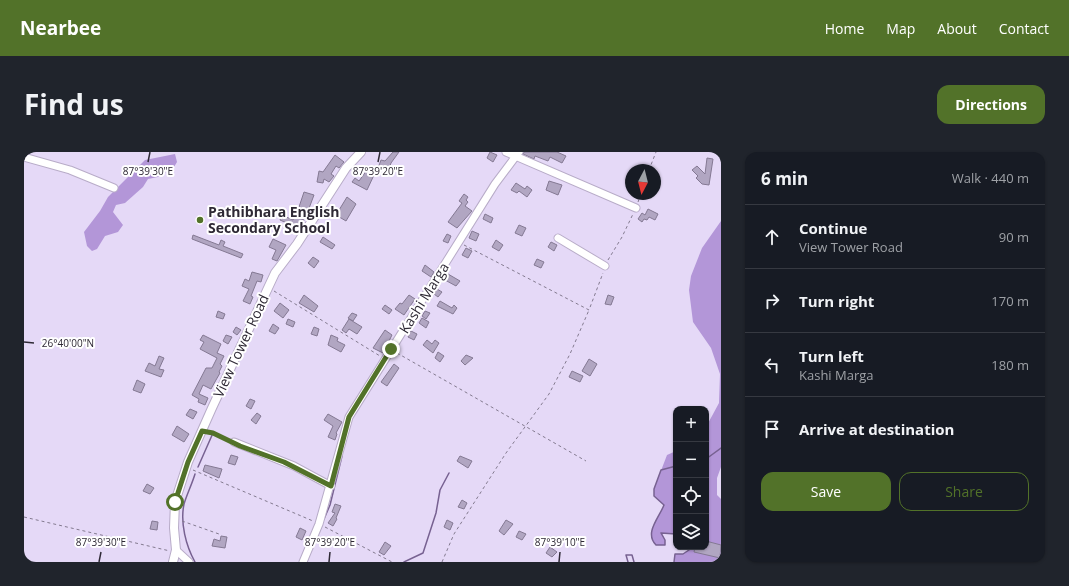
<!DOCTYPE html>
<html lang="en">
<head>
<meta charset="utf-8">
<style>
	body { margin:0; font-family:"Open Sans",sans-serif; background:#20242c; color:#f1f3f6 }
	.controls { position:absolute; right:12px; bottom:12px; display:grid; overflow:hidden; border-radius:8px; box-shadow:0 1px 3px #0004 }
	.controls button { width:36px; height:36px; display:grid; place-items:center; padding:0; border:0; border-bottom:1px solid #363941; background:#171b24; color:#f1f3f6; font:20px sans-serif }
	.compass { position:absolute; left:601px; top:12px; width:36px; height:36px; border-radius:50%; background:#171b24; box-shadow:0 1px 3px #0004; rotate:187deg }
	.stop { position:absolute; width:12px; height:12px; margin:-9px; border:3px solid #527229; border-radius:50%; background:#fff }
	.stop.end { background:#527229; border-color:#fff; box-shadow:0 1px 4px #0008 }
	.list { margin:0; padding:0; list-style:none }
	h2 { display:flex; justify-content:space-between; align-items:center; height:52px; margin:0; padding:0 16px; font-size:17px }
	h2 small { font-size:13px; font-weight:400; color:#9ea1a6 }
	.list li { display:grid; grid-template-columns:26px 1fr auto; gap:12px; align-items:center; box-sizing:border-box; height:64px; padding:0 16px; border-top:1px solid #363941 }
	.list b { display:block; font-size:15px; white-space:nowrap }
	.list p { margin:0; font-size:13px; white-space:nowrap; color:#9ea1a6 }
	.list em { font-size:13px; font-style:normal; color:#9ea1a6 }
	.actions { display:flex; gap:8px; padding:12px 16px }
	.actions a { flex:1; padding:9px 0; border:1px solid #527229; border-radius:12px; text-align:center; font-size:14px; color:#527229 }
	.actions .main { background:#527229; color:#fff }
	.icon { flex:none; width:22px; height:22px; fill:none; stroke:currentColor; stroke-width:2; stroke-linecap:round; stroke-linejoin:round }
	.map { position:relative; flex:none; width:697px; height:410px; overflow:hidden; border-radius:12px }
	header { display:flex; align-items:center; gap:24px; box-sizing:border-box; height:56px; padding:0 20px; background:#527229; color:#fff }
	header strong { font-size:19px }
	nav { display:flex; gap:22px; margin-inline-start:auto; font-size:14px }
	.intro { display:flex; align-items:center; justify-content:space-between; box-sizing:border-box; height:96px; padding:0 24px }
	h1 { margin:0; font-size:28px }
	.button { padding:10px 18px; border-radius:12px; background:#527229; color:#fff; font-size:14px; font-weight:700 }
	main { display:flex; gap:24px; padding:0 24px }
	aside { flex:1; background:#171b24; border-radius:12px; box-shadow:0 1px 3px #0004 }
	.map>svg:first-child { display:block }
	.forest { fill:#b396d8 }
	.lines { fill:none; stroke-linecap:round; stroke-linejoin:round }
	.stream { stroke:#776191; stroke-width:1.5 }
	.building { fill:#b1a6c2; stroke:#847993 }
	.minor-casing { stroke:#b8acc8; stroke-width:9 }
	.tertiary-casing { stroke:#b8acc8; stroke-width:10 }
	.path { stroke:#837a8f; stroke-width:1; stroke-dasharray:3 3; stroke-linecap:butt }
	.minor { stroke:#fff; stroke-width:7 }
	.tertiary { stroke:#fff; stroke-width:8 }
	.route { stroke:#527229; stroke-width:5 }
	.ticks { fill:none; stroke:#2e2935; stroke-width:1.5 }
	.poi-dot { fill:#527229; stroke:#fff; stroke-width:1.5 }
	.labels { text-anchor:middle; stroke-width:4; stroke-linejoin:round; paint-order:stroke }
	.poi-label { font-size:14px; font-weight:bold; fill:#2e2935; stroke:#fff; text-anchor:start }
	.street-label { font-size:14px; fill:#2e2935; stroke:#fff }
	.ticks-label { font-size:10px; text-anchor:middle; fill:#2e2935; stroke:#fff; stroke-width:4; stroke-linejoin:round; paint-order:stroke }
</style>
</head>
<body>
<header>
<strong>Nearbee</strong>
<nav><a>Home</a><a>Map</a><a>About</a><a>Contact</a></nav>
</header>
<div class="intro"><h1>Find us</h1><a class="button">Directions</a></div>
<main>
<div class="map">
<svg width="697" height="410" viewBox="0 0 697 410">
	<rect width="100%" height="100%" fill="#e5d9f7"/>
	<g class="forest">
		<polygon points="151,2 153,10 150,15 134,25 124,27 119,35 101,51 92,53 89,60 99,73 94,80 81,84 73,97 68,99 63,94 60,80 76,59 84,45 121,8"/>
		<polygon points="697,69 697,315 693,326 693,343 697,347 697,407 696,410 650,410 651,402 659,402 664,398 663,395 682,395 682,275 695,251 696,222 687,196 669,170 665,138 667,124 678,96"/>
		<path d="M652,299V382L638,381L641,388V393H632C620,381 635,366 640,353L630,344V337L643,303Z"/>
	</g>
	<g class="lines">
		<g class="stream">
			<polyline points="682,307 697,296"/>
			<path d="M652,314L637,318L630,337V344L640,353C635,366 620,381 632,393H641V388L637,381L652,382"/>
			<polyline points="174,315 189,281"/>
			<path d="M171,322C168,332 163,342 160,352C156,371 162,394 171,410"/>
			<polyline points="300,367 306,353 318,304"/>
			<polyline points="380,410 399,401 412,361 416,338 425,321"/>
			<polyline points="604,410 602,403 608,403 610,410"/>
			<polyline points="650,410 651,402 659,402 665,398 663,395"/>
		</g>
	</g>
	<g class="building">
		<polygon points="369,0 375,0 367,11 365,17 361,15 359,18 354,16 357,8 361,9"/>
		<polygon points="466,0 473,3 469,10 463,6"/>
		<polygon points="500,0 533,0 542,4 538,11 526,5 524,9 511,4 510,7 499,2"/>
		<polygon points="311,3 320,10 315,16 312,14 307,22 310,24 305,30 300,27 299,31 293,30 295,19 299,20"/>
		<polygon points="683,6 689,7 685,33 678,32 672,26 674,24 668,18 673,14 681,22"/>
		<polygon points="343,18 350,23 343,38 328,30 331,26 335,29"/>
		<polygon points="525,29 538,33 534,43 522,38"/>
		<polygon points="492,31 501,37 503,34 508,38 503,45 495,39 493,41 487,38"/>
		<polygon points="280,40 290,43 284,59 275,55"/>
		<polygon points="440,42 444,45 442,48 444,50 441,54 448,59 433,76 424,70 438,51 435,49"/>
		<polygon points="323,45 332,52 322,69 312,63"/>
		<polygon points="624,57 634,62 631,68 625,65 623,68 620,67 618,70 614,67 618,61 621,63"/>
		<polygon points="461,62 469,66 467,71 459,67"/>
		<polygon points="258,63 269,68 271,64 280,68 276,77 256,68"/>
		<polygon points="495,73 502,76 498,84 491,81"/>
		<polygon points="448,79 455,82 452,89 445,86"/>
		<polygon points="423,82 427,84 424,91 419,89"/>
		<polygon points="169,83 195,93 197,88 201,90 199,94 219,102 217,106 168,87"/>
		<polygon points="299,85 311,93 308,97 296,90"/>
		<polygon points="249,87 262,93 253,109 248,107 252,98 245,95"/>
		<polygon points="472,88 479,93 475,99 468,95"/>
		<polygon points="527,90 533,93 530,99 524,95"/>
		<polygon points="442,96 448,99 444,106 438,103"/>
		<polygon points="289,105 295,109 290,116 284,111"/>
		<polygon points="513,107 520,110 517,116 510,113"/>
		<polygon points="401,113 410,120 407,125 398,119"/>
		<polygon points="228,120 239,123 237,130 233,129 227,144 229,145 226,152 219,149 225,137 218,134 221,127 225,129"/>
		<polygon points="424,122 436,129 432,134 421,128"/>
		<polygon points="413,137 418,140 414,145 410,142"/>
		<polygon points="280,143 294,154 290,160 275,151"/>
		<polygon points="385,143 391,147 380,163 371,157 376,151 378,152"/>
		<polygon points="584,143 590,145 587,153 581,152"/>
		<polygon points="416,149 428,156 430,153 433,156 429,162 413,154"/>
		<polygon points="256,151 265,158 259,166 250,159"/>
		<polygon points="361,153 368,158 365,162 358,157"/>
		<polygon points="194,159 201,162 199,167 192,165"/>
		<polygon points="401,159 406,161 402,167 398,164"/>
		<polygon points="328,161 333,163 329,169 324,166"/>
		<polygon points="398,166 405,170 402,176 395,171"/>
		<polygon points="264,167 271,170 269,175 262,172"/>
		<polygon points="325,167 338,175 333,182 325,177 322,181 318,178"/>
		<polygon points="249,172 255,176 251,182 245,179"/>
		<polygon points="212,175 217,178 213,183 209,180"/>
		<polygon points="290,175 295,177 293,184 287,182"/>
		<polygon points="361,178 368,183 359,201 349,196"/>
		<polygon points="387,179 393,182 390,188 384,185"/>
		<polygon points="179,183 197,192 193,201 200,204 196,212 198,214 195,220 196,221 192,228 187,237 179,233 175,242 184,246 181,253 174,250 175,247 168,243 182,216 188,216 193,206 176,197 180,190 176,188"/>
		<polygon points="202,183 208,185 204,192 199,189"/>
		<polygon points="307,183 314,186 313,189 321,193 317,200 304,193"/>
		<polygon points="403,188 408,192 411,188 415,191 409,201 399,193"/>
		<polygon points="414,200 420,204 416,210 411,206"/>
		<polygon points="442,203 449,206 441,213 437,209"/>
		<polygon points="135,204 140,206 135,217 140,218 137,225 121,219 125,211 131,214"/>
		<polygon points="565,207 573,212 566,224 558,219"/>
		<polygon points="370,212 375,216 363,234 357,230"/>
		<polygon points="548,219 559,224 556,230 545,225"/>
		<polygon points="113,228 121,232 117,241 109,238"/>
		<polygon points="226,247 231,249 227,257 222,254"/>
		<polygon points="166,257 173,260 169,267 162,263"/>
		<polygon points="233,261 237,264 232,272 227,268"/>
		<polygon points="304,262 318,270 312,281 313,282 311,288 304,285 309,274 300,268"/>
		<polygon points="153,274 165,282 160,290 148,283"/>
		<polygon points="207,303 214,305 211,313 204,311"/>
		<polygon points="436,304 448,309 444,316 433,309"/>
		<polygon points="181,313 198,317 195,326 179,319"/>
		<polygon points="123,332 130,336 126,342 119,339"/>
		<polygon points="438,348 443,351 440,357 434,355"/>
		<polygon points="311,352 317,354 312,366 313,367 309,374 304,371 311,361 308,360"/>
		<polygon points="423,368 429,371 426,378 420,375"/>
		<polygon points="482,368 489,372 480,383 475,379"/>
		<polygon points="128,369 134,370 133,378 126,377"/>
		<polygon points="276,376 282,379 278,388 272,385"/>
		<polygon points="495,379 502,382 498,388 492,385"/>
		<polygon points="197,384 203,385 201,396 188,394 190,387 196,389"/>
		<polygon points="682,389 697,393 696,406 670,400 671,395 682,395"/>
		<polygon points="361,390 367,394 360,403 355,400"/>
		<polygon points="526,395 533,400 528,405 522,401"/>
	</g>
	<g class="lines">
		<defs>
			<g id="minor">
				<polyline points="482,0 612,56"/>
				<polyline points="0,5 46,18 90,36"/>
				<polyline points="534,86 581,114"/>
				<polyline points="210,290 270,314 307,334"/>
				<polyline points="152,398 165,410"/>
				<polyline points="279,410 295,372 325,265 471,32 495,0"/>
			</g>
			<polyline id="tertiary" points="149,410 152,398 150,376 151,350 164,310 188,256 251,121 273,92 322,16 337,0"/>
		</defs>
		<use href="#minor" class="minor-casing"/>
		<use href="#tertiary" class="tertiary-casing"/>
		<g class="path">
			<polyline points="625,18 632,0"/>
			<polyline points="614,50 617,42"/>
			<polyline points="440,93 565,158 579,121"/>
			<polyline points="584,108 598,85 609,62"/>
			<polyline points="250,139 356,204"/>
			<polyline points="373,201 562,309"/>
			<polyline points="184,280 203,287"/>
			<polyline points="169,318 289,369"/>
			<polyline points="0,365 146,399"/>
			<polyline points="158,369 195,382"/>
			<polyline points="301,375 368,410"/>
			<polyline points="418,410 430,382 482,301 525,242 546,202 565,158"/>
		</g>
		<use href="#minor" class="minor"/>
		<use href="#tertiary" class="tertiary"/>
	</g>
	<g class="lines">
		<polyline class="route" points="151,350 164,310 178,279 189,281 216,294 260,310 307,334 325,265 367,197"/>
	</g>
	<path class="ticks" d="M124,10L126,0M354,10L356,0M0,190L10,191M75,410L77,400M305,410L306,400M535,410L536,400"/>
	<circle class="poi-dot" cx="176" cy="68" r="4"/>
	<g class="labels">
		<g class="poi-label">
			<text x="184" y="65">Pathibhara English<tspan x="184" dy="16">Secondary School</tspan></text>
		</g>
		<g class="street-label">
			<text transform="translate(400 146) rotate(-58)" y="5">Kashi Marga</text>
			<text transform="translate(217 194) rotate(-65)" y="5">View Tower Road</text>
		</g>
	</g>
	<g class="ticks-label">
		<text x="124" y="23">87°39'30"E</text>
		<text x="354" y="23">87°39'20"E</text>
		<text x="44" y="195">26°40'00"N</text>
		<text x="77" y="394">87°39'30"E</text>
		<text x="306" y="394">87°39'20"E</text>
		<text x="536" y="394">87°39'10"E</text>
	</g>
</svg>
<div class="controls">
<button>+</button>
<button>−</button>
<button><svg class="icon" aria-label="locate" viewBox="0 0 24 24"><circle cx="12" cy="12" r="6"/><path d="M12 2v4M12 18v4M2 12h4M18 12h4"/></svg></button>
<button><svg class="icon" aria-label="layers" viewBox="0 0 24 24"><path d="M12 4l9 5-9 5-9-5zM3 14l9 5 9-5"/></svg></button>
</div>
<svg class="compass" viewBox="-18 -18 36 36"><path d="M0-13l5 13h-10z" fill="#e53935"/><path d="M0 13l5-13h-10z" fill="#9ea1a6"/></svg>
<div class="stop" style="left:151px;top:350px"></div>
<div class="stop end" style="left:367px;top:197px"></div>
</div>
<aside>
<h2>6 min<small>Walk · 440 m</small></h2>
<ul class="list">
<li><svg class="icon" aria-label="ahead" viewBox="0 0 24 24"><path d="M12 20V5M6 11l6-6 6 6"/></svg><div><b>Continue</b><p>View Tower Road</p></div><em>90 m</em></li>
<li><svg class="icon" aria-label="right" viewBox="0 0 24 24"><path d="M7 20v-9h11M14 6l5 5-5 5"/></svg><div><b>Turn right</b></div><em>170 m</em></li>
<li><svg class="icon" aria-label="left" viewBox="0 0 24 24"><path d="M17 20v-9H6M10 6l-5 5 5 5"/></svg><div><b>Turn left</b><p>Kashi Marga</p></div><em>180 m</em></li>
<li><svg class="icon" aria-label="arrive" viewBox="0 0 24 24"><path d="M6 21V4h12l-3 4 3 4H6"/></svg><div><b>Arrive at destination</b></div></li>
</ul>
<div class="actions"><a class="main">Save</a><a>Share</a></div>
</aside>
</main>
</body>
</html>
